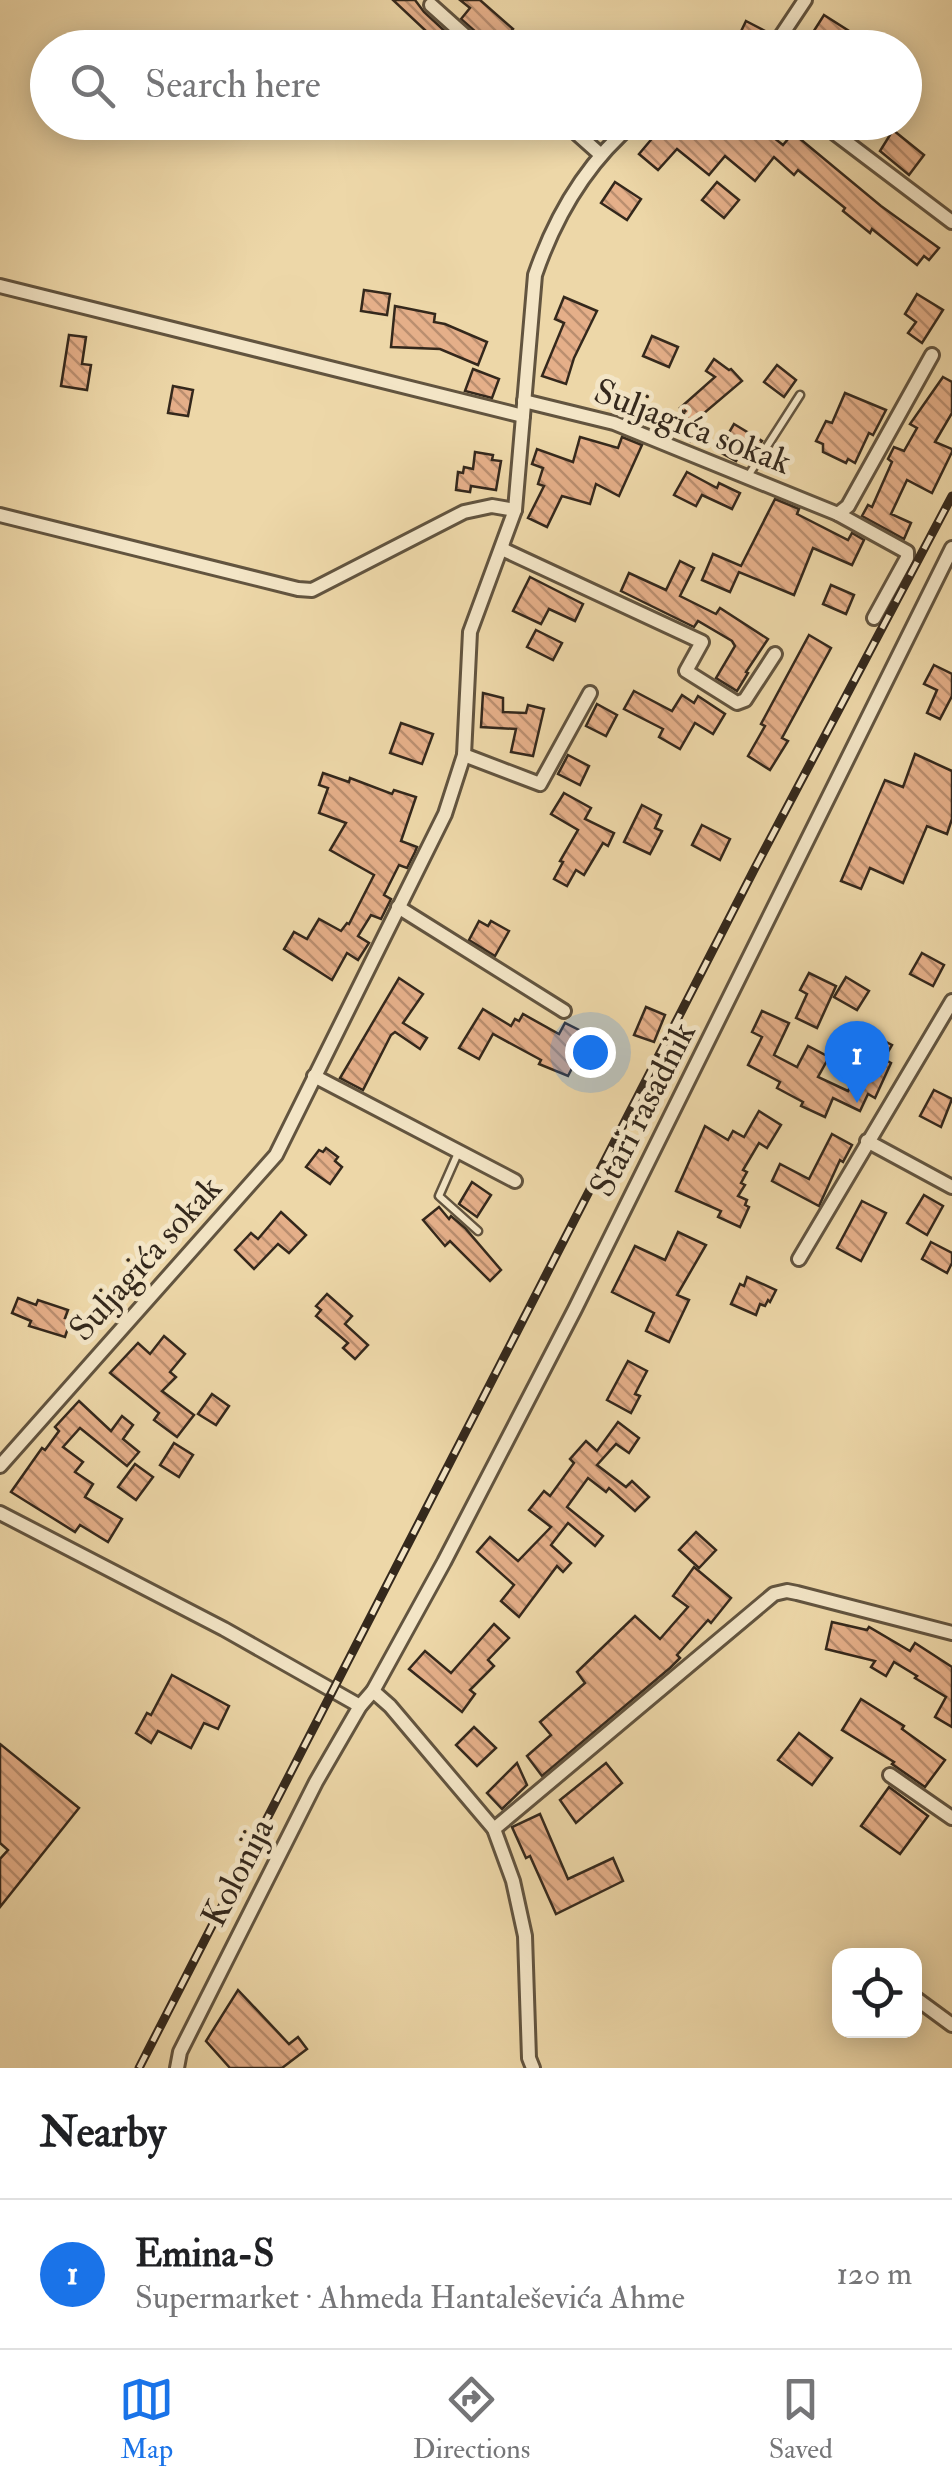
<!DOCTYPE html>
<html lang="en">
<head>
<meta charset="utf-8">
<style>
	body { margin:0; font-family:"IM FELL Double Pica",serif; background:#f6f6f6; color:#202124 }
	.controls { position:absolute; right:30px; bottom:30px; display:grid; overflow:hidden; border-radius:20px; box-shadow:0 5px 25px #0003 }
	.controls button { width:90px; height:90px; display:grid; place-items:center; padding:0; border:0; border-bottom:2px solid #e0e0e0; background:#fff; color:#202124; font:50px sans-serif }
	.you { position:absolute; left:590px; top:1052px; width:35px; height:35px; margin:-25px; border:8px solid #fff; border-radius:50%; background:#1a73e8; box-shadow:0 0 0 15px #1a73e833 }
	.badge { display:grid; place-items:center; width:65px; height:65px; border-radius:50%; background:#1a73e8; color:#fff; font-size:32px; font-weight:700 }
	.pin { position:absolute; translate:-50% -82px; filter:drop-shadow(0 2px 5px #0008) }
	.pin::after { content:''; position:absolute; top:52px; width:35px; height:30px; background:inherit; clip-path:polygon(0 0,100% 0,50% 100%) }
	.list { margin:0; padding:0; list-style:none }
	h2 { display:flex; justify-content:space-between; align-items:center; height:130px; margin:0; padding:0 40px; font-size:42px }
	h2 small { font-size:32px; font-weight:400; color:#757577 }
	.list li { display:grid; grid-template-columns:65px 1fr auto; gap:30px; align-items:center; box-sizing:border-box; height:150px; padding:0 40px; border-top:2px solid #e0e0e0 }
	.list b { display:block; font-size:38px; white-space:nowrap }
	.list p { margin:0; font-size:32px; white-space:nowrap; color:#757577 }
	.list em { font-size:32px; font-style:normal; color:#757577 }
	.icon { flex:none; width:55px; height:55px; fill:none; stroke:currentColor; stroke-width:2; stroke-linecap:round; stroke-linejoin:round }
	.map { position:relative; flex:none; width:952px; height:2068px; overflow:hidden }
	.search { position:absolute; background:#fff; box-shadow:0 5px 25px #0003; left:30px; right:30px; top:30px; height:110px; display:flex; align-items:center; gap:25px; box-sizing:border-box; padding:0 35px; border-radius:55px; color:#757577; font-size:38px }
	.sheet { height:280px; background:#fff }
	nav { display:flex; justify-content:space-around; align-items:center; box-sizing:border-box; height:140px; border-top:2px solid #e0e0e0; background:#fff; font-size:28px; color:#757577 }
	nav a { display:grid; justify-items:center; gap:5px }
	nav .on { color:#1a73e8 }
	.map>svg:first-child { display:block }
	.building { fill:url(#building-back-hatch); stroke:#34281c; stroke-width:2.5 }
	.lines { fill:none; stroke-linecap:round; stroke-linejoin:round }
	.service-casing { stroke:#62543f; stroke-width:11 }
	.minor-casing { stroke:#62543f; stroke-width:18 }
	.service { stroke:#f3e5c6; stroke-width:6 }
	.minor { stroke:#f3e5c6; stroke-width:12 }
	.rail-casing { stroke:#34281c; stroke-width:9 }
	.rail { stroke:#f3e5c6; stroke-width:5; stroke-dasharray:15; stroke-linecap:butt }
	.labels { text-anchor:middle; stroke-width:10; stroke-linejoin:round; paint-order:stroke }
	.street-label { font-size:35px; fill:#34281c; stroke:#f3e5c6 }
</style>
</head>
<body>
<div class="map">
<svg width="952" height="2068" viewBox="0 0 952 2068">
	<defs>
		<pattern id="building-back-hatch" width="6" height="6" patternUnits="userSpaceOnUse" patternTransform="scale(2.5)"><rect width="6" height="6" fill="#e5af89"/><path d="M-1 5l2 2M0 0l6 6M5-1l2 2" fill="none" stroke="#ba8e6f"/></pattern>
	</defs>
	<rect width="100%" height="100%" fill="#edd7a8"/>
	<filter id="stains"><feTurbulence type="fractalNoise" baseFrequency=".002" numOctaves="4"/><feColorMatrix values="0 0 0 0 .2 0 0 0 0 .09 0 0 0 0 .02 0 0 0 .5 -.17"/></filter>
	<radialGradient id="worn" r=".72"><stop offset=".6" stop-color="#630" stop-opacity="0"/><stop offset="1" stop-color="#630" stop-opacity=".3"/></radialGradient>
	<g class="building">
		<polygon points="393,0 415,0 424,12 463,48 444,48"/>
		<polygon points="460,0 480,0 513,29 497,48 489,48 486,41 461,19 470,8"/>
		<polygon points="824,15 849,31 839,48 803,48"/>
		<polygon points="746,21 767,32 759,48 733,48"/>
		<polygon points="666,122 683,122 691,129 697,122 754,122 783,145 793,133 881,206 939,248 929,260 924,256 917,265 872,229 870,233 843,211 845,208 798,170 794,175 774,157 755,181 725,156 709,175 677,149 658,170 639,154"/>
		<polygon points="893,130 924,155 909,175 880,151"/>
		<polygon points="615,182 641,199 627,220 601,203"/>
		<polygon points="717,182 739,200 724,218 702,200"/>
		<polygon points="364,290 390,294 387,315 361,311"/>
		<polygon points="917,294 943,310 922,343 908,333 916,322 905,314"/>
		<polygon points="564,297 597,311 574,358 566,384 542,376 564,323 555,319"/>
		<polygon points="395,306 435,314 434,322 445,324 487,342 478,365 440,349 391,347"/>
		<polygon points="69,335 86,337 82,364 91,365 87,390 61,386"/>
		<polygon points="652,336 678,347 669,367 643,356"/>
		<polygon points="714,359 729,370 731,369 742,381 697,419 702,422 690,441 674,431 684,414 680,408 715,377 706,371"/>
		<polygon points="777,365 796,380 784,397 764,382"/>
		<polygon points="473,369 499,379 492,398 465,391"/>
		<polygon points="943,377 952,382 952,413 935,442 952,449 952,452 932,493 907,480 891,514 911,523 904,539 862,516 868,505 872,507 892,462 888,459 894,447 904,451 917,428 910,424"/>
		<polygon points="173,386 193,390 188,416 168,413"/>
		<polygon points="845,393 886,410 873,435 869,433 855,463 848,459 846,463 823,452 823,444 816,441 826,421 832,423"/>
		<polygon points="734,424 762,441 754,453 744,448 736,461 718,451"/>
		<polygon points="580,437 618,448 622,437 642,445 619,496 596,484 590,504 562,496 547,527 528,518 544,486 538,484 543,468 532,464 537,449 573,462"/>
		<polygon points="475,452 493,455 492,460 501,461 496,490 471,486 470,492 456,490 458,472 463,473 464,467 473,469"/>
		<polygon points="687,472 717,488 719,483 740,493 732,509 702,495 696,506 674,495"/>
		<polygon points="775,499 799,509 797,514 848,540 852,533 864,540 852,565 813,548 794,595 739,572 730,592 702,580 713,554 741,566"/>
		<polygon points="680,561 694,568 680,596 716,614 720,608 768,639 746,672 748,673 737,691 716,678 735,646 732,641 698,621 694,627 621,591 629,573 666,590"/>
		<polygon points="530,577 583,604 575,621 549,609 541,624 513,611"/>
		<polygon points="831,585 854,595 846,614 823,604"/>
		<polygon points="536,630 562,643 553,660 527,647"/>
		<polygon points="809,635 831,648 782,738 788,741 770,770 748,756 765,726 761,724"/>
		<polygon points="934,665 952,674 952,696 940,719 927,713 937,690 924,684"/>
		<polygon points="634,691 672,711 682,695 694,703 698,696 725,714 713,734 695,723 680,749 659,737 663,729 624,709"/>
		<polygon points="483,693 503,698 503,712 526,713 528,705 544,709 533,756 511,752 516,729 481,727"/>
		<polygon points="597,704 617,715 606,736 586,726"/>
		<polygon points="401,723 433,734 422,764 390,753"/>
		<polygon points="915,754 952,771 952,819 947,834 927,826 903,883 870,868 861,889 841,881 885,780 903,787"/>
		<polygon points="568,755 589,766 580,785 558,774"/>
		<polygon points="323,773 349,782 350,778 392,794 394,790 416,797 401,841 417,847 415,852 407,868 399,865 384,895 391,899 381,919 371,915 358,936 369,943 358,960 347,953 332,980 284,949 294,932 307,939 319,919 341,931 347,923 349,924 374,875 330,850 346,823 319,813 328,788 319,785"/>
		<polygon points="564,793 591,808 585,819 614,833 608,846 603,843 584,875 576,870 567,886 554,879 563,862 560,861 578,830 551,814"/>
		<polygon points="642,805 661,815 655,828 662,831 650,854 624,842"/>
		<polygon points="702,825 730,839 720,860 692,845"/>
		<polygon points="479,921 488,926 491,921 509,931 495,956 469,940"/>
		<polygon points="922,953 944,965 933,986 910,974"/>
		<polygon points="809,973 836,986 817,1028 796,1018 807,994 800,990"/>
		<polygon points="846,977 869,991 857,1010 834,997"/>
		<polygon points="399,978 423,994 403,1023 427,1038 420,1049 395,1032 391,1035 363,1090 340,1078"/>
		<polygon points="646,1007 665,1015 654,1042 634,1035"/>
		<polygon points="483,1009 511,1026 515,1019 519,1021 523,1014 559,1034 565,1023 589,1035 568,1076 539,1064 541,1060 493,1034 479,1059 459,1048"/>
		<polygon points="762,1011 789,1023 774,1055 797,1067 808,1046 829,1057 818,1077 848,1091 865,1060 858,1057 870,1034 892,1045 884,1059 891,1063 875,1098 868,1094 860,1111 833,1098 825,1117 801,1106 803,1102 777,1088 780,1082 748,1065 762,1037 752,1032"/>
		<polygon points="934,1090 952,1099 941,1127 920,1116"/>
		<polygon points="759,1111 781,1125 767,1148 759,1143 743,1170 747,1172 741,1183 745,1185 738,1196 747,1200 745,1205 749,1207 740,1227 718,1217 721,1211 676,1191 705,1126 728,1140 733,1131 744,1137"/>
		<polygon points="832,1134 852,1145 843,1162 840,1160 819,1206 772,1181 780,1164 809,1179"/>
		<polygon points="326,1148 338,1157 335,1161 342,1167 330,1184 306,1167 319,1150 323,1152"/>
		<polygon points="472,1182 491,1195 477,1217 459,1204"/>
		<polygon points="924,1195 943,1206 927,1235 907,1223"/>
		<polygon points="862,1201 886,1213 861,1261 837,1248"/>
		<polygon points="439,1207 449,1219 451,1216 465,1228 501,1270 490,1281 450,1241 445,1246 423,1220"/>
		<polygon points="281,1212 306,1235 289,1253 278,1244 254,1269 235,1250 251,1233 258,1239"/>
		<polygon points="678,1232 706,1245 677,1295 689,1300 669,1342 646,1331 654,1313 612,1292 635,1246 665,1260"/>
		<polygon points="931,1242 952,1253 952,1263 947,1273 922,1259"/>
		<polygon points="747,1277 776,1290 770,1302 768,1300 765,1306 760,1304 756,1315 731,1304 740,1284 744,1286"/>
		<polygon points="327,1294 352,1316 345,1324 368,1345 355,1359 343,1348 348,1343 316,1316 321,1310 316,1306"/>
		<polygon points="18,1298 36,1305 38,1300 68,1310 65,1318 71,1319 65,1337 29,1326 31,1321 12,1313"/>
		<polygon points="164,1336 185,1354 170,1372 176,1377 162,1391 194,1415 177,1437 154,1420 159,1413 110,1373 138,1343 150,1354"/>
		<polygon points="628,1361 647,1371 635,1394 640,1396 631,1413 607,1400"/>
		<polygon points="212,1394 229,1406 216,1425 198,1414"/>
		<polygon points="79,1401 111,1431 122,1416 133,1425 123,1439 139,1452 127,1466 80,1428 63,1447 83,1462 75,1472 93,1484 85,1497 122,1519 108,1542 80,1525 75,1532 11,1492 42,1448 45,1450 59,1431 55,1427"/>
		<polygon points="618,1422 639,1438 629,1453 616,1444 597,1465 626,1487 632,1481 649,1497 635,1511 609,1488 606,1492 588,1478 567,1507 603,1536 595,1546 568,1523 551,1545 571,1563 563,1572 557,1566 519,1617 501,1601 514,1585 477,1552 490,1537 518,1561 551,1527 529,1510 544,1491 550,1496 574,1463 570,1459 586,1441 597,1451"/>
		<polygon points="174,1443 193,1455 179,1477 160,1465"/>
		<polygon points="135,1464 153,1477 136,1500 118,1487"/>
		<polygon points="696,1532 716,1550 699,1568 679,1550"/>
		<polygon points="694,1567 731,1598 711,1623 708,1620 677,1655 680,1658 670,1668 542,1776 527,1756 551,1735 540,1722 585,1683 577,1672 635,1616 660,1639 688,1607 673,1596"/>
		<polygon points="832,1622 867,1630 869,1627 910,1651 915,1643 952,1667 952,1727 935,1717 946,1697 915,1678 917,1676 894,1662 886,1676 871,1667 875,1661 826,1649"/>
		<polygon points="494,1624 509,1638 488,1660 494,1666 470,1690 475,1694 462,1712 409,1669 425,1651 451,1673"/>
		<polygon points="172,1675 229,1706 218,1729 204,1723 191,1748 158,1731 151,1743 136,1733 147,1713 151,1715"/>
		<polygon points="861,1699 904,1726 902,1729 945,1760 925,1787 892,1764 894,1762 842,1730"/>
		<polygon points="474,1727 496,1748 477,1766 456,1745"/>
		<polygon points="799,1733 832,1758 812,1785 778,1760"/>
		<polygon points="0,1744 79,1808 0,1907 0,1859 8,1850 0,1843"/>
		<polygon points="517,1763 527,1785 502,1809 487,1793"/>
		<polygon points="606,1763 622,1783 576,1823 560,1800"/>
		<polygon points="889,1787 928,1816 900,1854 861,1826"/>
		<polygon points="540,1814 568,1879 613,1858 623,1881 556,1914 530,1856 526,1858 512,1827"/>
		<polygon points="238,1990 289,2044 298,2037 307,2049 282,2068 230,2068 206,2041"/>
	</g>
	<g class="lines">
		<defs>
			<g id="service">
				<polyline points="748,476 800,395"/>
				<polyline points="458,1153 439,1196 478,1231"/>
			</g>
			<g id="minor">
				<polyline points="431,5 479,48"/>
				<polyline points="773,48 805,0"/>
				<polyline points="564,122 601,155"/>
				<polyline points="820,122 952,222"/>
				<polyline points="0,286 523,416"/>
				<polyline points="524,401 614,423 838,514 848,506 932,355"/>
				<polyline points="838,514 907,552 907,558 874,618"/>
				<polyline points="0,515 298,589 312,590 464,512 492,506 515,510"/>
				<polyline points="502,549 702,642 686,671 737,703 745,700 775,654"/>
				<polyline points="464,755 540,784 590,693"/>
				<polyline points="398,907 564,1011"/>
				<polyline points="314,1076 515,1181"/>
				<polyline points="867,1141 952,1187"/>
				<polyline points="799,1259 952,1001"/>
				<path d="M0,1466L276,1155L445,814L464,755L470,632L515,510L535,275C555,217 587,162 635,122"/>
				<polyline points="0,1513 224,1629 360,1706"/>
				<polyline points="373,1691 444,1562 575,1309 952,548"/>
				<polyline points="890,1775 952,1818"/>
				<polyline points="494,1829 774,1594 787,1591 797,1593 952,1633"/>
				<polyline points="914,1997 952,2025"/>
				<polyline points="177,2068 180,2052 316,1782 360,1706 373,1691 390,1706 494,1829 513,1881 525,1936 529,2058 533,2068"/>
			</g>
		</defs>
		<use href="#service" class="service-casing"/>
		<use href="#minor" class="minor-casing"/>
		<use href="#service" class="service"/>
		<use href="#minor" class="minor"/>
		<defs>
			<polyline id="rail" points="139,2068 756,866 952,496"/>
		</defs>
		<use href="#rail" class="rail-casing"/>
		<use href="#rail" class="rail"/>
	</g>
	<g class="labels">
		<g class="street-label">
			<text transform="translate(693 426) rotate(21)" y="12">Suljagića sokak</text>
			<text transform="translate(642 1109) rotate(-63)" y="12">Stari rasadnik</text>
			<text transform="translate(145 1258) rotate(-48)" y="12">Suljagića sokak</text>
			<text transform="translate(237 1872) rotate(-63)" y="12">Kolonija</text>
		</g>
	</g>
	<rect width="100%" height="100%" filter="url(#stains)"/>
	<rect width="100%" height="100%" fill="url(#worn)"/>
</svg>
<div class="controls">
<button><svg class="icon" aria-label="locate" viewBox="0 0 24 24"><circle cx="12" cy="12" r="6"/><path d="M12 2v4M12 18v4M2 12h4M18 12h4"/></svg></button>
</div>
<div class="you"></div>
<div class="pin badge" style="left:857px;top:1103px">1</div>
<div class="search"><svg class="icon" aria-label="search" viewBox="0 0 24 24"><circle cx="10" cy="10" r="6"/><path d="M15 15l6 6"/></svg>Search here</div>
</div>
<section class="sheet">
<h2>Nearby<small></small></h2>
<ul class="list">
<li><span class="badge">1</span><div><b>Emina-S</b><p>Supermarket · Ahmeda Hantaleševića Ahme</p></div><em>120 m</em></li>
</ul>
</section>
<nav>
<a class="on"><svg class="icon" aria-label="map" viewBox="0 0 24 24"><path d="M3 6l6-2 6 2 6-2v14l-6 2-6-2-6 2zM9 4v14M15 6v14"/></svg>Map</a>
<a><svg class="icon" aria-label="directions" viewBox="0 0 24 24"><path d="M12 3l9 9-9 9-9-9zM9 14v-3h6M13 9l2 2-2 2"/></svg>Directions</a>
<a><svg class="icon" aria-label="saved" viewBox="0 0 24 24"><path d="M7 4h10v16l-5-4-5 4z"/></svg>Saved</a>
</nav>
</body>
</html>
